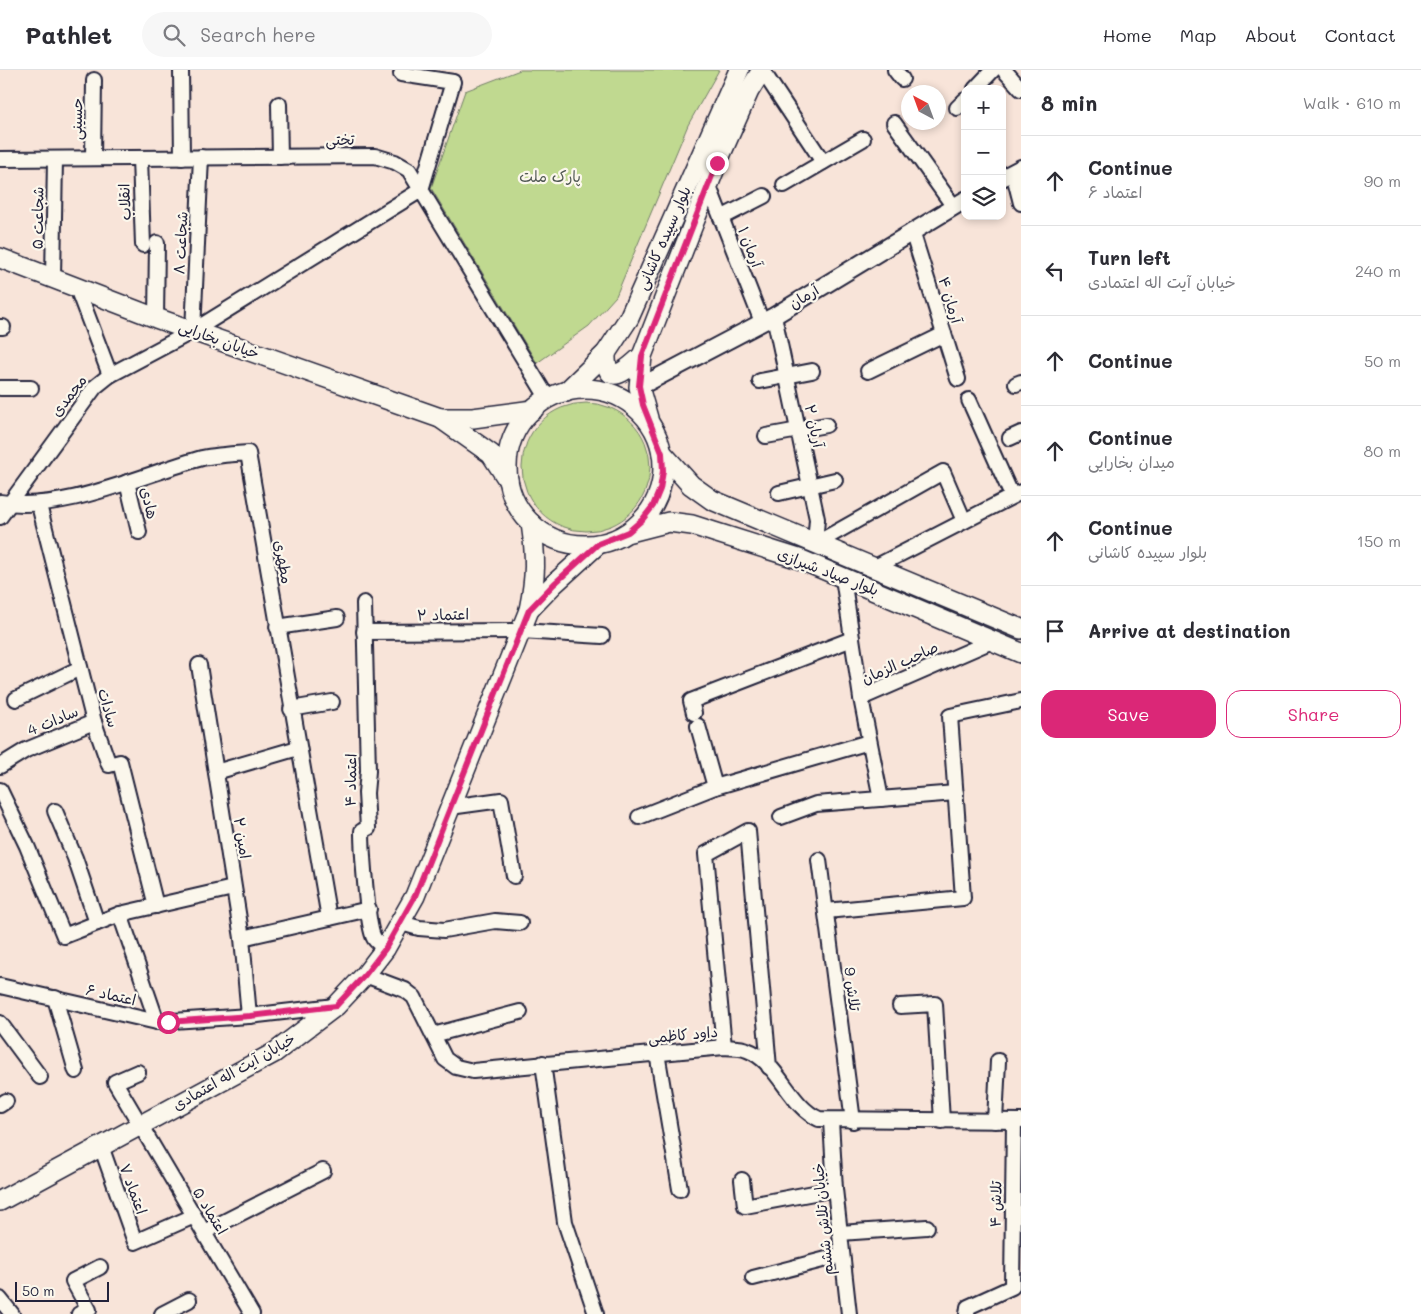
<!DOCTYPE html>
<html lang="en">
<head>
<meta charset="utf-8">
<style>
	body { margin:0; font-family:Mali,"Playpen Sans Arabic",sans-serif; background:#f7f7f7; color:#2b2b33 }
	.controls { position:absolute; right:15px; top:15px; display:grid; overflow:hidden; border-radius:10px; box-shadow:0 2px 8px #0003 }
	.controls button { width:45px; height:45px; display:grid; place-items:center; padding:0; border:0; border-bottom:1px solid #e1e1e2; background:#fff; color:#2b2b33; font:25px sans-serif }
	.compass { position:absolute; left:901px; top:15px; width:45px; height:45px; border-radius:50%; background:#fff; box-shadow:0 2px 8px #0003; rotate:319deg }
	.scale { position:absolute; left:15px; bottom:12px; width:94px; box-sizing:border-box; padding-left:5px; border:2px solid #22223b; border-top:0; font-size:14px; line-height:18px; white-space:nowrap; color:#22223b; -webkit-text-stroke:4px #fbf7ec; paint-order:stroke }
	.stop { position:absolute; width:15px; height:15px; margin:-11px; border:4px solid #db2777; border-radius:50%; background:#fff }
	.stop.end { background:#db2777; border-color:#fff; box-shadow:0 1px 5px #0008 }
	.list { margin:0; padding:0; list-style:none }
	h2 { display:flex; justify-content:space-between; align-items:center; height:65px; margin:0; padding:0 20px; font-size:21px }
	h2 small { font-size:16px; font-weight:400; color:#7c7c81 }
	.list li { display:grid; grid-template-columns:32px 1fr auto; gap:15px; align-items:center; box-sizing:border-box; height:90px; padding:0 20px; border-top:1px solid #e1e1e2 }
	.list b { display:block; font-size:19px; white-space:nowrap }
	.list p { margin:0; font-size:16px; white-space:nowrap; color:#7c7c81 }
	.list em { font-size:16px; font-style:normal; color:#7c7c81 }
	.actions { display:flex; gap:10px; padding:15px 20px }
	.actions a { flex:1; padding:11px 0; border:1px solid #db2777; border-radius:15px; text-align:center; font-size:18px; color:#db2777 }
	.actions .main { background:#db2777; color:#fff }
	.icon { flex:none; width:28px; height:28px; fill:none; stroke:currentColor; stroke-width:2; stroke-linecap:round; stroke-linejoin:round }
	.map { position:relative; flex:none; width:1021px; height:1244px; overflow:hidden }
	header { display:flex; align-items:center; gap:30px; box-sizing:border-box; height:70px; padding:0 25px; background:#fff; border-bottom:1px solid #e1e1e2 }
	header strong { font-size:24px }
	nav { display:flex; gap:28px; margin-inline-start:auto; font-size:18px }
	.search { width:350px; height:45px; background:#f7f7f7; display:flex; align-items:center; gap:12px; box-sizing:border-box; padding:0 18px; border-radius:28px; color:#7c7c81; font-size:19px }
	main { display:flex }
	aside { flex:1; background:#fff }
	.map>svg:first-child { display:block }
	.green { fill:#c0d990; stroke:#717e66 }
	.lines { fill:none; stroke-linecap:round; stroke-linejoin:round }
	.minor-casing { stroke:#22223b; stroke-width:18 }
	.tertiary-casing { stroke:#22223b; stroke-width:20 }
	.secondary-casing { stroke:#22223b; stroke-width:22 }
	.minor { stroke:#fbf7ec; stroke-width:14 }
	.tertiary { stroke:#fbf7ec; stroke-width:16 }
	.secondary { stroke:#fbf7ec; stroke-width:19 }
	.route { stroke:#db2777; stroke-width:6 }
	.labels { text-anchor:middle; stroke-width:4.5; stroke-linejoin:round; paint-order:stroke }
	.street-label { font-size:15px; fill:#22223b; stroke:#fbf7ec }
	.park-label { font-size:15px; fill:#515954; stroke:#fbf7ec }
</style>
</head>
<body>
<header>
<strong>Pathlet</strong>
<div class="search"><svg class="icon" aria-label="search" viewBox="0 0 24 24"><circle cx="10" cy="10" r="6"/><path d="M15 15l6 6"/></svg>Search here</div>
<nav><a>Home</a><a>Map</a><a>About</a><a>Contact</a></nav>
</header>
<main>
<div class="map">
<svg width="1021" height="1244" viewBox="0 0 1021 1244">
	<rect width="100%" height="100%" fill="#f8e4d9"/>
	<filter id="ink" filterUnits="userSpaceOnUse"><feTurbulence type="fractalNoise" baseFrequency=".02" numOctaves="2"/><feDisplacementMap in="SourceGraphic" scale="10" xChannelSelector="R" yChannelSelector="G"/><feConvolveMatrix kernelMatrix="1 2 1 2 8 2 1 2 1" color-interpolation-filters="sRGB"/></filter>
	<g filter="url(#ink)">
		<g class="green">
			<polygon points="520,0 719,0 688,55 616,226 589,256 537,293 431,118 465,21"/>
			<circle cx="586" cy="397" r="64"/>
		</g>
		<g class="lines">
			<defs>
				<g id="minor">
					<polyline points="181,0 182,88"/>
					<polyline points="762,0 823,92"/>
					<polyline points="895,0 902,9"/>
					<polyline points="1004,0 1021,19"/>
					<polyline points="975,19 993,0"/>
					<polyline points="279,34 280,87"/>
					<polyline points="957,38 965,30"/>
					<polyline points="894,53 954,137"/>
					<polyline points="93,88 94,10"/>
					<polyline points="140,88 143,175"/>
					<polyline points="0,89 375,86 395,92 409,100 548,329"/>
					<polyline points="1013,102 1021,133"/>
					<polyline points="708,114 762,252"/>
					<polyline points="784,115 863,69"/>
					<polyline points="721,148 764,126"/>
					<polyline points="912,161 958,309"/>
					<polyline points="53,208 55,89"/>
					<polyline points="77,218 110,305"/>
					<polyline points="774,246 817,449 815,474"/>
					<polyline points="156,248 157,173"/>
					<polyline points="0,257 3,257"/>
					<polyline points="193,261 201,87"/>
					<polyline points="868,301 944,264"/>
					<polyline points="760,311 812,301"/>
					<polyline points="1016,314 1021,312"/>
					<polyline points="0,318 31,318"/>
					<polyline points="969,330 1012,426"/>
					<polyline points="766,366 826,355"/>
					<polyline points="1010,368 1021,363"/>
					<polyline points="127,412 139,462"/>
					<polyline points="779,423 835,410"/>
					<path d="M0,432C63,443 141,405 202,388C216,385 233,384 248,383L329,848"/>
					<polyline points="39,435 94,652 109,695 120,692 156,836"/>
					<polyline points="0,447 95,317 110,305 193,261 421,120 453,12 401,4"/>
					<polyline points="815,474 943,402 964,451"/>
					<polyline points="875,497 1021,422"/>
					<polyline points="843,508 861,628"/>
					<path d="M364,533L368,701L366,723L368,758L362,761C362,777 367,857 374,868C376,872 382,875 385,879"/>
					<polyline points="277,557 337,548"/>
					<polyline points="364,562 521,561 602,566"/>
					<polyline points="199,595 242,868 249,946"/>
					<polyline points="16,629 80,598"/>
					<polyline points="291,639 332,632"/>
					<polyline points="694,643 691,631 852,569"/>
					<polyline points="698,656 715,717 869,672"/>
					<polyline points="0,696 26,680 94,652"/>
					<polyline points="216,702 298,678"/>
					<polyline points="0,720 27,776 64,866 120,844 233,818"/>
					<polyline points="881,729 861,628 992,571"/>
					<polyline points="450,737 501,730 514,806"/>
					<polyline points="55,741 75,788 97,853"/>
					<polyline points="639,747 715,717"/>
					<polyline points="781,747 816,734 956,723"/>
					<polyline points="819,790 853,1051"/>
					<polyline points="826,841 963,828 950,646 1021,631"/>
					<polyline points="120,844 157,952"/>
					<polyline points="401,853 419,858 444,860 495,851 520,853"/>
					<polyline points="242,868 369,839"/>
					<path d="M365,905L405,920L414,927L445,989L456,997L473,1001L724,977C731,978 740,977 747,980C778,991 789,1036 819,1049L1021,1051"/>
					<polyline points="0,916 157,952 249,946 335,936"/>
					<polyline points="55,928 76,1001"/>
					<polyline points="900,936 935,934 942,1051"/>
					<polyline points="0,953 40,1007"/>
					<polyline points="433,965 520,942"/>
					<polyline points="724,977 706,784 748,761 769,997"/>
					<polyline points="657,983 680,1119"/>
					<polyline points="543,993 565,1152 596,1244"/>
					<polyline points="138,1002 115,1012 252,1244"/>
					<polyline points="0,1035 6,1031"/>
					<polyline points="831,1051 835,1119 849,1244"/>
					<polyline points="995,1051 998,991"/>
					<polyline points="101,1076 135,1172 194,1146"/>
					<polyline points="742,1110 745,1136 835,1119"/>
					<polyline points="204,1162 323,1101"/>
					<polyline points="840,1163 927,1157"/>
					<polyline points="753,1208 842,1185"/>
					<polyline points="0,1229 12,1244"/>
					<polyline points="79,1244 89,1240 73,1211 100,1197"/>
					<polyline points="162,1244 189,1230"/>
					<polyline points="967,1244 968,1237 1012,1217 1014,1051"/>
				</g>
				<g id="tertiary">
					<polyline points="1002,108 1021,98"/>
					<polyline points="639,317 774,246 965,130"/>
				</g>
				<g id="secondary">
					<polyline points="0,188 156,248 440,348 491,384 508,410"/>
					<path d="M606,283C605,320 627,300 642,286"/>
					<circle cx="585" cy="397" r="78"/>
					<polyline points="566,322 606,283 629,248 739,0"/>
					<polyline points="440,348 473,348 533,340"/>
					<polyline points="648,348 639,317 642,286 717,93 749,21 762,0"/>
					<polyline points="662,383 691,415 712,430 1021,559"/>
					<path d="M531,453C536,487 536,506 529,540L554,514L598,474"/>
					<polyline points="630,462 669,452 692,455 717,463 799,489 1021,583"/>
					<polyline points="0,1131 274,983 336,936 365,905 385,879 415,826 529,540"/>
				</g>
			</defs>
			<use href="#minor" class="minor-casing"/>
			<use href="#tertiary" class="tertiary-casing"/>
			<use href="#secondary" class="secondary-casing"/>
			<use href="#minor" class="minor"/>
			<use href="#tertiary" class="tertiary"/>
			<use href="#secondary" class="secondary"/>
		</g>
	</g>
	<g class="lines" filter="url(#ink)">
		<polyline class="route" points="168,952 250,946 336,936 365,905 385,879 415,826 529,540 554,514 598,474 628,462 642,450 653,436 660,419 663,401 662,383 643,335 639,316 642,286 717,93"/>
	</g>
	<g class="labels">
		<g class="street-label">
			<text transform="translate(77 49) rotate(-89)" y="5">حسینی</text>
			<text transform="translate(340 70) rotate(-1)" y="5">تختی</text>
			<text transform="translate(125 132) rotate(-92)" y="5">انقلاب</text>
			<text transform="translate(38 148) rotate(-89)" y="5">شجاعت ۵</text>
			<text transform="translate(664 168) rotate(-66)" y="5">بلوار سپیده کاشانی</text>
			<text transform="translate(181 173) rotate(-87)" y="5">شجاعت ۸</text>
			<text transform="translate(750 177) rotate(69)" y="5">آرمان ۱</text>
			<text transform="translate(804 227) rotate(-32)" y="5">آرمان</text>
			<text transform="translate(950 230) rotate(73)" y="5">آرمان ۴</text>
			<text transform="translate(219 270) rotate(20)" y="5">خیابان بخارایی</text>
			<text transform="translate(69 326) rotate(-52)" y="5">محمدی</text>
			<text transform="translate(814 356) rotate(78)" y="5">آریان ۲</text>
			<text transform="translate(149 433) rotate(77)" y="5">هادی</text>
			<text transform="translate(283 492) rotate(80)" y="5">مطهری</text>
			<text transform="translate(828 502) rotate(21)" y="5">بلوار صیاد شیرازی</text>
			<text transform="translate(443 545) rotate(-1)" y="5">اعتماد ۲</text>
			<text transform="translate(900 593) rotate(-24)" y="5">صاحب الزمان</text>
			<text transform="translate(108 638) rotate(74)" y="5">سادات</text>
			<text transform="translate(53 651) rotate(-23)" y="5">سادات 4</text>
			<text transform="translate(351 710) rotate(-89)" y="5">اعتماد ۴</text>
			<text transform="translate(242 768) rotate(81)" y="5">امین ۲</text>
			<text transform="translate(852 919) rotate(83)" y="5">تلاش 9</text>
			<text transform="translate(111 925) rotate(13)" y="5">اعتماد ۶</text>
			<text transform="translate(683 965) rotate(-5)" y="5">داود کاظمی</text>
			<text transform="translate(234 1002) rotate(-30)" y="5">خیابان آیت اله اعتمادی</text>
			<text transform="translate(133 1119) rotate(70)" y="5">اعتماد ۷</text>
			<text transform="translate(996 1134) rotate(-89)" y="5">تلاش ۴</text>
			<text transform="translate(210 1141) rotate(59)" y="5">اعتماد ۵</text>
			<text transform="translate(823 1149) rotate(-95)" y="5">خیابان تلاش ششم</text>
		</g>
		<g class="park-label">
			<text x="550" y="112">پارک ملت</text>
		</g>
	</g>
</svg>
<div class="controls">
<button>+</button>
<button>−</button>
<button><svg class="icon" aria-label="layers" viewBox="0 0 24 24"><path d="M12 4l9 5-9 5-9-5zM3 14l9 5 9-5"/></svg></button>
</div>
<svg class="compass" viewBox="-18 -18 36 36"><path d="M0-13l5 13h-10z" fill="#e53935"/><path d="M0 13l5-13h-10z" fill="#7c7c81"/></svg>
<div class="scale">50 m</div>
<div class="stop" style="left:168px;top:952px"></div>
<div class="stop end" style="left:717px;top:93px"></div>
</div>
<aside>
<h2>8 min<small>Walk · 610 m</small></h2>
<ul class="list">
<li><svg class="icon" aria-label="ahead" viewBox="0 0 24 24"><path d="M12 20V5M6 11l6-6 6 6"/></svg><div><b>Continue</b><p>اعتماد ۶</p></div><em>90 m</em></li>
<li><svg class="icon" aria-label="left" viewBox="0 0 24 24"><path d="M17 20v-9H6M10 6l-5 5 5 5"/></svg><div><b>Turn left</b><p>خیابان آیت اله اعتمادی</p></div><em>240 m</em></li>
<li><svg class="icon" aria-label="ahead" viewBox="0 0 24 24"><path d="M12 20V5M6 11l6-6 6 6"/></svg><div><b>Continue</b></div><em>50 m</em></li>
<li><svg class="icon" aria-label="ahead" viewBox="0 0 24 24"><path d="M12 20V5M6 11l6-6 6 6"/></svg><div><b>Continue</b><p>میدان بخارایی</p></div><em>80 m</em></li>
<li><svg class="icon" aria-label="ahead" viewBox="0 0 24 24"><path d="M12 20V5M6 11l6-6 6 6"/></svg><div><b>Continue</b><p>بلوار سپیده کاشانی</p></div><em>150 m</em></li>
<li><svg class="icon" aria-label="arrive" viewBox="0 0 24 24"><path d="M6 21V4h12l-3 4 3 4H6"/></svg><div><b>Arrive at destination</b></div></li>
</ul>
<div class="actions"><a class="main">Save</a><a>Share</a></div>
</aside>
</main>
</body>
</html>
